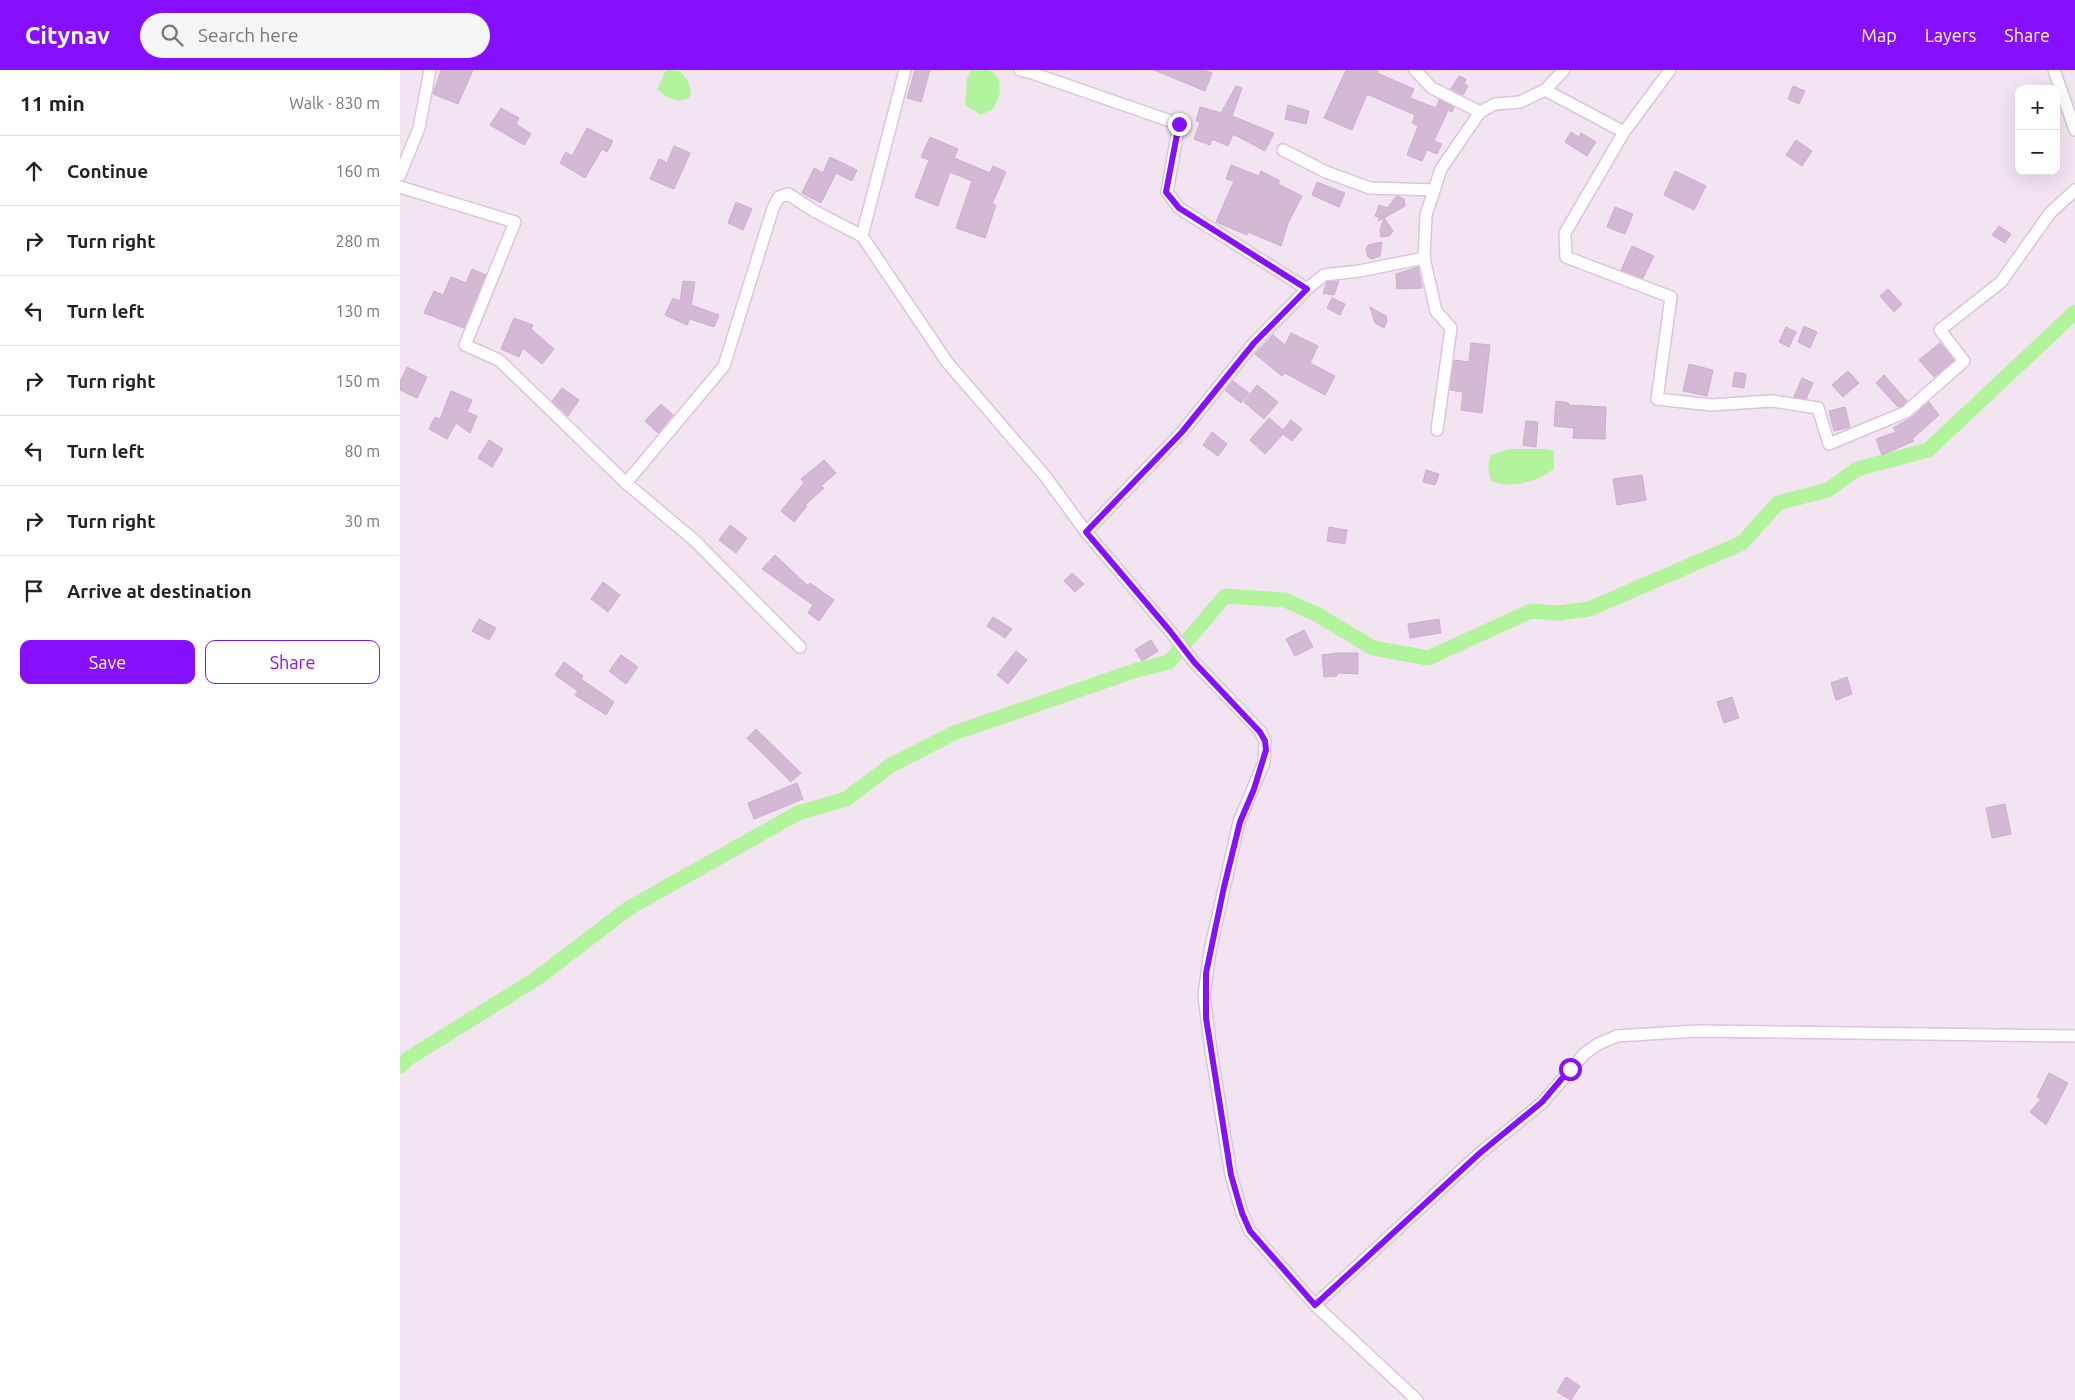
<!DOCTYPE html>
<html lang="en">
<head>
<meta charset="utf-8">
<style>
	body { margin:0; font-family:Ubuntu,sans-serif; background:#f6f6f6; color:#222 }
	.controls { position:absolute; right:15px; top:15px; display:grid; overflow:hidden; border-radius:10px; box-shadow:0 5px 20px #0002 }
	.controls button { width:45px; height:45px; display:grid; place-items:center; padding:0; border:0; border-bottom:1px solid #e0e0e0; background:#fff; color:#222; font:25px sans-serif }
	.stop { position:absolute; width:15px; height:15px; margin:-11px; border:4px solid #860fff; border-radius:50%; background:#fff }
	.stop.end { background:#860fff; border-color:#fff; box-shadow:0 1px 5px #0008 }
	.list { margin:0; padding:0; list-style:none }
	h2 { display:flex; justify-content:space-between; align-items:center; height:65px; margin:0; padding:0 20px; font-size:21px }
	h2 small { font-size:16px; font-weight:400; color:#767676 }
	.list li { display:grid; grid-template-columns:32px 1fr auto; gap:15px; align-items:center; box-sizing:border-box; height:70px; padding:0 20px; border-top:1px solid #e0e0e0 }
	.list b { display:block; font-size:19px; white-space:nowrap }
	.list em { font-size:16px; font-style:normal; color:#767676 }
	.actions { display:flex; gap:10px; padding:15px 20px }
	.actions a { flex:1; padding:11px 0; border:1px solid #860fff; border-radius:10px; text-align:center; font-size:18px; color:#860fff }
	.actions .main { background:#860fff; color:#fff }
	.icon { flex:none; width:28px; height:28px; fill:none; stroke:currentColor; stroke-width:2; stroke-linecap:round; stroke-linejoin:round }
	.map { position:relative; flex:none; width:1675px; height:1330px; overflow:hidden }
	header { display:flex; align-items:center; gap:30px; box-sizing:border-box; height:70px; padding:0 25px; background:#860fff; color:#fff }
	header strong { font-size:24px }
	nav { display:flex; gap:28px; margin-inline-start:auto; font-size:18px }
	.search { width:350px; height:45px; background:#f6f6f6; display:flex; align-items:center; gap:12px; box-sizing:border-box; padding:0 18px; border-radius:28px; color:#767676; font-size:19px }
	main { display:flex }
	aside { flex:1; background:#fff }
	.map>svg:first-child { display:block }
	.water { fill:#b2f49c }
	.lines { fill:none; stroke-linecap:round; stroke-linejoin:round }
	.canal { stroke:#b2f49c; stroke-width:15 }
	.building { fill:#d4b9d5; stroke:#cfacd0 }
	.minor-casing { stroke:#ddc3dd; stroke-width:14 }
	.minor { stroke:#fff; stroke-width:11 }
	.route { stroke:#860fff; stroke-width:6 }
</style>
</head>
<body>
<header>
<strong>Citynav</strong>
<div class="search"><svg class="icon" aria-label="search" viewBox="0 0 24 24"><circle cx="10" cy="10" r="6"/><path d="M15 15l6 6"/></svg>Search here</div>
<nav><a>Map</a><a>Layers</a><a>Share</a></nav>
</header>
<main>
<aside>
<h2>11 min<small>Walk · 830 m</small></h2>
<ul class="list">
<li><svg class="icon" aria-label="ahead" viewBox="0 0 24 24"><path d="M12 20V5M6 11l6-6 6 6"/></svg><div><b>Continue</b></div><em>160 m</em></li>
<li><svg class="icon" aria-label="right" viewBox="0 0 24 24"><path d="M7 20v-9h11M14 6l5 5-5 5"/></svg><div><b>Turn right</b></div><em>280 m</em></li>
<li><svg class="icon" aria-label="left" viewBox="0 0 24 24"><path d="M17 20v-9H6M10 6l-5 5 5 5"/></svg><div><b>Turn left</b></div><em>130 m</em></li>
<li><svg class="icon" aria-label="right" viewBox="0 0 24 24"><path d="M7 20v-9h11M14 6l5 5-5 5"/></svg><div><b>Turn right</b></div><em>150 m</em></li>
<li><svg class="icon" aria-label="left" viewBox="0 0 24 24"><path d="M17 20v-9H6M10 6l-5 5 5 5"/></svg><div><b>Turn left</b></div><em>80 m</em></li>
<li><svg class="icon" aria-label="right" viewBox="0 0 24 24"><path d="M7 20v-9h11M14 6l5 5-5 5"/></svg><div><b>Turn right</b></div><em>30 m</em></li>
<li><svg class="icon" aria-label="arrive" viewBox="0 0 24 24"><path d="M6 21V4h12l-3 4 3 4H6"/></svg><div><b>Arrive at destination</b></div></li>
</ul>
<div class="actions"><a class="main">Save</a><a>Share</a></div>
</aside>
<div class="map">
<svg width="1675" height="1330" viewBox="0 0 1675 1330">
	<rect width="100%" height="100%" fill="#f3e4f2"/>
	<g class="water">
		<path d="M266,0H278C287,8 294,17 289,28C277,34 266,27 257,19Z"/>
		<polygon points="571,0 590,0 599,9 600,24 593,39 581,45 565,35 567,8"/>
		<path d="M1111,379H1145L1154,381V399C1136,412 1112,419 1091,411L1088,397L1090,385Z"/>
	</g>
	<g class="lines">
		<polyline class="canal" points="0,996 9,988 136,909 229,838 398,743 446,729 491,695 554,663 737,600 769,592 825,526 885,530 918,545 973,578 1028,588 1131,541 1158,543 1189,539 1342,473 1378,433 1428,420 1457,399 1528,380 1675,242"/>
	</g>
	<g class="building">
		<polygon points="41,0 73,0 58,34 33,24"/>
		<polygon points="515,0 530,0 521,32 507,28"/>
		<polygon points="754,0 804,0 812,3 805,21"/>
		<polygon points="946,0 978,0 977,3 1014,19 1010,28 1036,38 1039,30 1054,37 1052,42 1048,40 1034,71 1042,74 1037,84 1027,80 1022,91 1007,85 1018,56 1012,53 1015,45 967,24 952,60 924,48"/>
		<polygon points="1059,6 1066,9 1064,14 1068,16 1063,25 1051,19"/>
		<polygon points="836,16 842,18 832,46 874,63 865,81 833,64 828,76 812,69 810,75 794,69 800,52 796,51 800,37 821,43"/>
		<polygon points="1393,16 1405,21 1399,34 1388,29"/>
		<polygon points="888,35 909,41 906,54 885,49"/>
		<polygon points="101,38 119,48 116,54 131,64 124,75 90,55"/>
		<polygon points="187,58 213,71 207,82 202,79 185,108 160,93 166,82 172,86"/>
		<polygon points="1171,62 1179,67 1181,63 1196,72 1187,86 1165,72"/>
		<polygon points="530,67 558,79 554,88 590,103 593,96 606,102 592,134 596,135 585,168 556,158 572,111 550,102 538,136 515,127 529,90 521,87"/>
		<polygon points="1396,70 1412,81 1402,96 1386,85"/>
		<polygon points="274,76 290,83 274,119 250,109 259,89 267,93"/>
		<polygon points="430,87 457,100 452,111 436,103 421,133 402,123 414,98 423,103"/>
		<polygon points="831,95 859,106 861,101 880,111 878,114 902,126 888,153 881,176 848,162 847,165 816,152 834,111 826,109"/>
		<polygon points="1275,101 1306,116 1294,140 1264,125"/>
		<polygon points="917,112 945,123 939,137 912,125"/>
		<polygon points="997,126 1004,129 1005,136 984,148 993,161 989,166 981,167 980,160 984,148 978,151 980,148 975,146 979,135 987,138"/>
		<polygon points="336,132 352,139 343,160 328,153"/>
		<polygon points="1215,137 1233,144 1225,164 1207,157"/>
		<polygon points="1599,156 1611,164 1605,173 1592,165"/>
		<polygon points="982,172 980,186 972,189 968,187 966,179 968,175"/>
		<polygon points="1232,176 1254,186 1243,208 1221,200"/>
		<polygon points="1018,197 1022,218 997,219 996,204"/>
		<polygon points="72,199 86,205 64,258 24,243 34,221 43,225 51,207 66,213"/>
		<polygon points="283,211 295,212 291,235 319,245 314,257 290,249 287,255 265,245 273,228 280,231"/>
		<polygon points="939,211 934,225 923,223 927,212"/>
		<polygon points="1488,219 1502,234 1494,242 1480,226"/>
		<polygon points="932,228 945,234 940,245 927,238"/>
		<polygon points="970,237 986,246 987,251 984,258 975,253"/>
		<polygon points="114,248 133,255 131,259 154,279 142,294 123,278 119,287 101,279"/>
		<polygon points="1404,256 1417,262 1410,278 1398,272"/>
		<polygon points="1386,257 1396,262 1389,277 1379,272"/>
		<polygon points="891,263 918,276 910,293 935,306 925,325 885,303 882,306 855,284 873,265 885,275"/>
		<polygon points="1071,273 1090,275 1082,343 1061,340 1063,322 1050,320 1054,290 1069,292"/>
		<polygon points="1540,273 1554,290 1534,307 1519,290"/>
		<polygon points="1289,294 1313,300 1307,326 1283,321"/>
		<polygon points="7,297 27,307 17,328 0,320 0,312"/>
		<polygon points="1448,301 1459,313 1443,327 1432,315"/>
		<polygon points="1335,302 1346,304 1344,318 1332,316"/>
		<polygon points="1484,305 1507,331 1502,336 1498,337 1476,313"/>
		<polygon points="1402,308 1413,313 1406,329 1394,327"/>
		<polygon points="833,311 849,323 841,333 825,320"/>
		<polygon points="857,315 878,332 864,349 844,332"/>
		<polygon points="162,318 179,330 168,346 152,331"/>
		<polygon points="51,321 72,330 67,342 77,346 70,363 56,353 47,369 29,359 35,347 40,349"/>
		<polygon points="1156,331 1169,333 1168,335 1206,337 1205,369 1173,368 1174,358 1154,356"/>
		<polygon points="1529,332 1539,345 1512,369 1514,371 1482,385 1476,369 1496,362 1493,358 1511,348"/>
		<polygon points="261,334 273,345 258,363 245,351"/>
		<polygon points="1445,337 1450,357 1434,361 1429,341"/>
		<polygon points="869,348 883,360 891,350 902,359 892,371 883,364 865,384 850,370"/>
		<polygon points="1126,351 1138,352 1136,377 1123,375"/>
		<polygon points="812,362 827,374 818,386 803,375"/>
		<polygon points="89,370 103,379 92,397 78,388"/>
		<polygon points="424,390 436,403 421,416 424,418 405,435 407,436 394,452 381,441 404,413 401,409"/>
		<polygon points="1026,400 1039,404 1035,415 1023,412"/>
		<polygon points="1242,405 1246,430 1217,435 1213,409"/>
		<polygon points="330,455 347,468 336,483 319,470"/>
		<polygon points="929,457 947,460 945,474 927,471"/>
		<polygon points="375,485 408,516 410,513 434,530 419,551 408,543 413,535 362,499"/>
		<polygon points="672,503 684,514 675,522 664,511"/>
		<polygon points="203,512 220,525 208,542 191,529"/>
		<polygon points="593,547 612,559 605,568 587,556"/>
		<polygon points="79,549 96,558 89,570 72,561"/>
		<polygon points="1039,549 1041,563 1010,568 1008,554"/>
		<polygon points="904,560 913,577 895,586 886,569"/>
		<polygon points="751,570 758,581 742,591 735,580"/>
		<polygon points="616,581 627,590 608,614 597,605"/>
		<polygon points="938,583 958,583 958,604 937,603 937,606 924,607 922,585"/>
		<polygon points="221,585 238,597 226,614 209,601"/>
		<polygon points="164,592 183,606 181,609 214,632 206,645 175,625 178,621 155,605"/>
		<polygon points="1447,607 1452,624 1436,630 1431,613"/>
		<polygon points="1332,627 1339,648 1324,653 1317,632"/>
		<polygon points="356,659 401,703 391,712 347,668"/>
		<polygon points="397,713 403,729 354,749 348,733"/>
		<polygon points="1605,734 1611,764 1592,768 1586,738"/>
		<polygon points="1649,1003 1668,1013 1646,1055 1630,1042 1641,1029 1637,1027"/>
		<polygon points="1166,1307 1180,1316 1171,1330 1157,1322"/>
	</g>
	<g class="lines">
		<defs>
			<g id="minor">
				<polyline points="620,0 632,3 634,0"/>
				<polyline points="1015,0 1032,18 1080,42"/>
				<polyline points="1654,0 1675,60"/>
				<polyline points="632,3 779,54 767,122 779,138 907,219"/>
				<polyline points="1145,20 1164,0"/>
				<polyline points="1224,62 1165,163 1166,187 1271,227 1257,329 1311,335 1372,331 1418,338 1429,374 1506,342 1564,291 1540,260 1601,212 1650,143 1675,120"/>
				<polyline points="883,80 926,102 970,118 1034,120"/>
				<polyline points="0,105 19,58 30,0"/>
				<polyline points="0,117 115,152 65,275 99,290 226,413 324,296 373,138 379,127 388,124 416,142 462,166 547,292 645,406 686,462 770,561 794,592 860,661 865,671 864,692 839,752 810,881 804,925 810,974 831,1105 842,1143 850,1161 915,1235 1017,1330"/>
				<polyline points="462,166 505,0"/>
				<polyline points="1024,188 1036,241 1051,258 1037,360"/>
				<polyline points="226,413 294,470 400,577"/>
				<polyline points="686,462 782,362 854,273 907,219 924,205 959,201 1024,188 1026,145 1041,99 1080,42 1095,34 1120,32 1145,20 1224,62 1270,0"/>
				<polyline points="915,1235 1080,1083 1142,1033 1184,984 1198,974 1217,966 1296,961 1675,966"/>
			</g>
		</defs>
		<use href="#minor" class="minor-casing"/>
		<use href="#minor" class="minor"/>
	</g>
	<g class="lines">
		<polyline class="route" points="779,54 766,122 779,138 907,219 854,273 782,362 686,462 770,561 794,592 860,662 865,671 866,680 854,719 840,752 824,817 806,903 806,948 831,1105 842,1143 850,1161 915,1235 1080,1083 1142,1032 1170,999"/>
	</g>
</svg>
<div class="controls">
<button>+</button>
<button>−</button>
</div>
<div class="stop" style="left:1170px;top:999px"></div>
<div class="stop end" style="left:779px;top:54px"></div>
</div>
</main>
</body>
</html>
